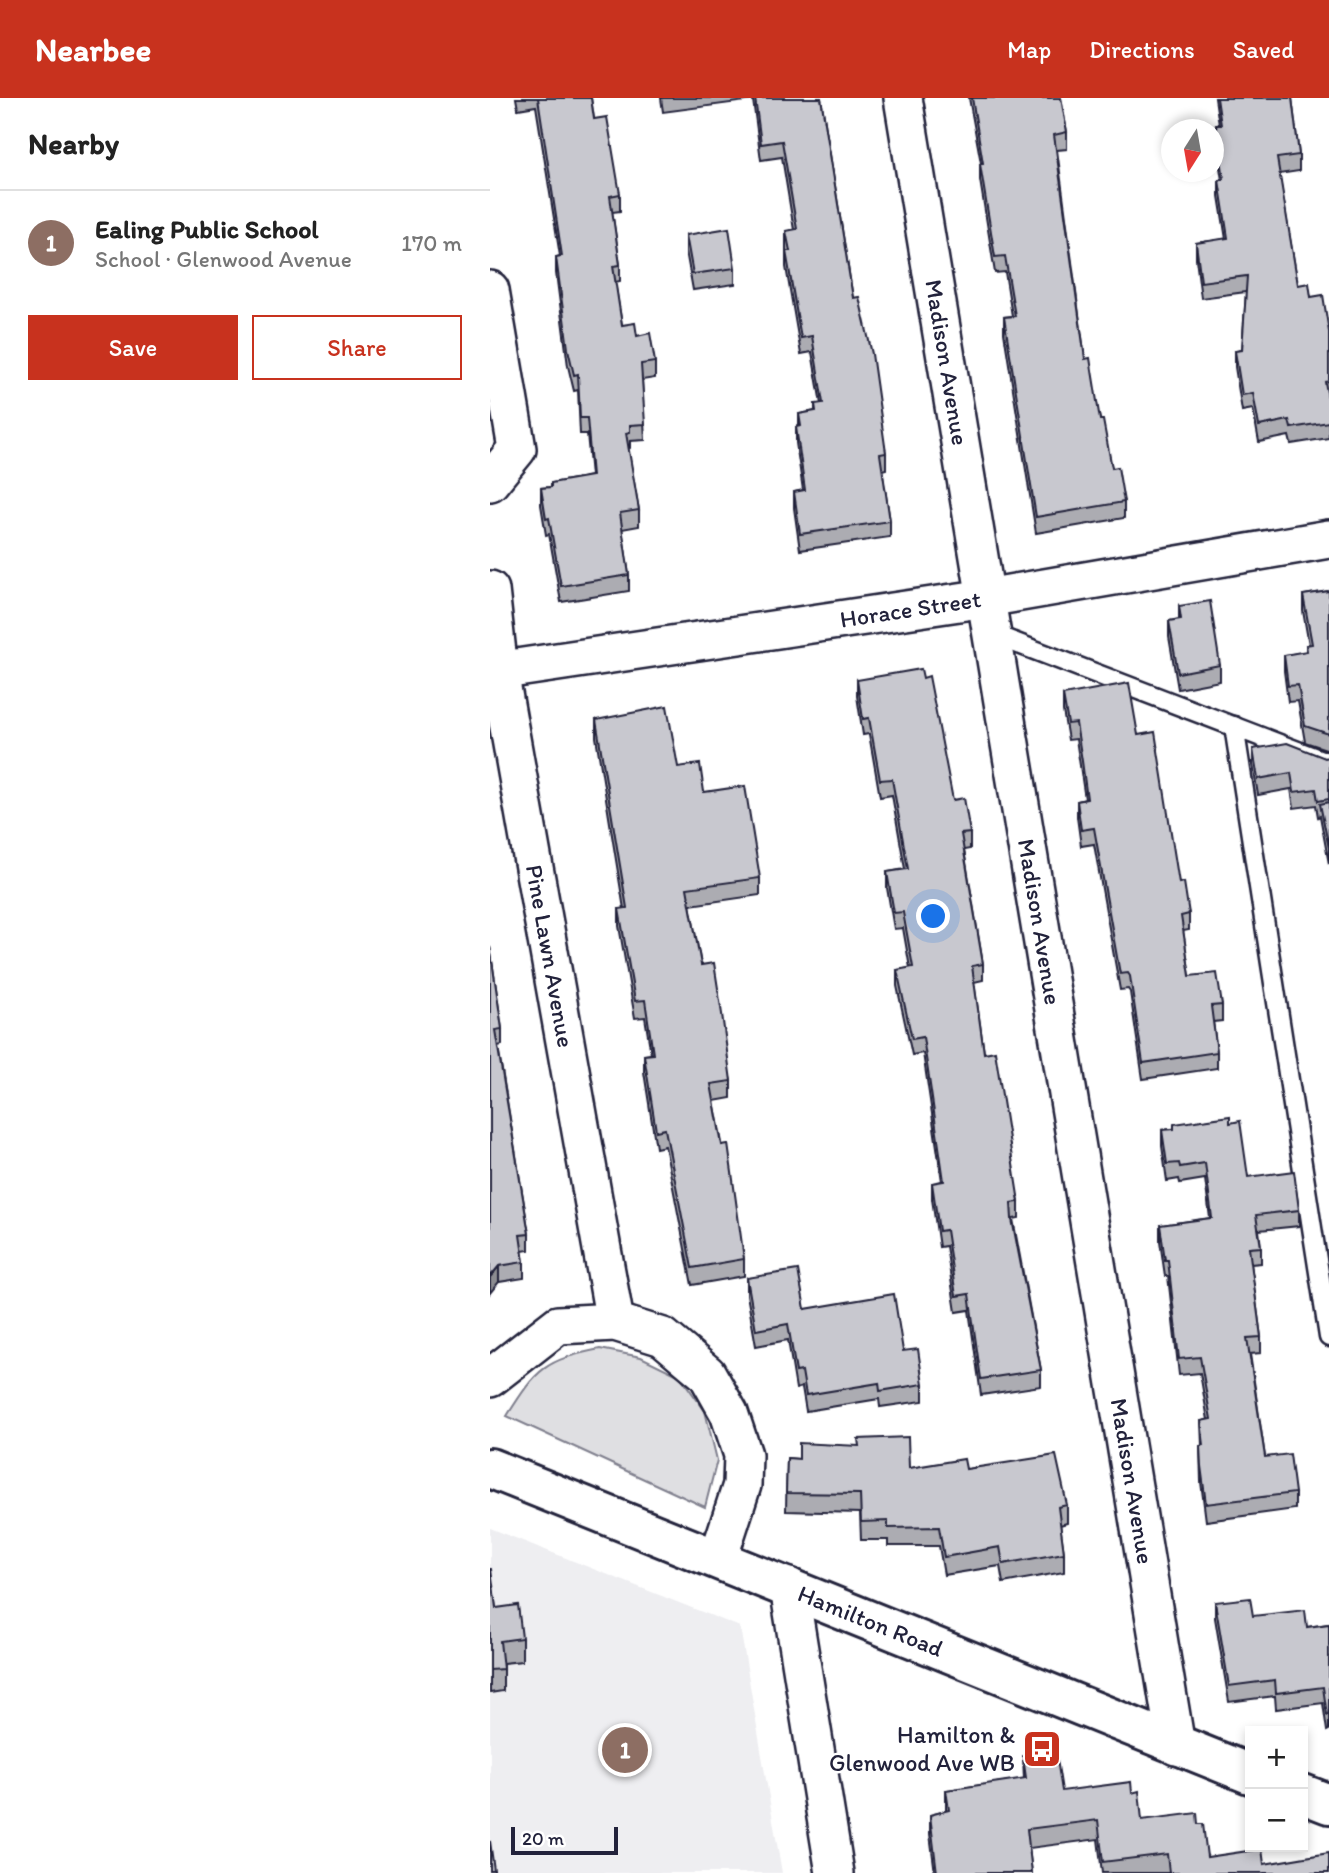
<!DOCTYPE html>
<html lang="en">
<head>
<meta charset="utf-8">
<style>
	body { margin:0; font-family:Itim,sans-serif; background:#f2f2f2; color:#222 }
	.controls { position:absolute; right:21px; bottom:21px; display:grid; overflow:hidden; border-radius:0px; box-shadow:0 4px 10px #0003 }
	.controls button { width:63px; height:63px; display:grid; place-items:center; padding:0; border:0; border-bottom:2px solid #e0e0e0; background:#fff; color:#222; font:35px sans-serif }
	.compass { position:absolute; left:671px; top:21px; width:63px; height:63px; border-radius:50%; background:#fff; box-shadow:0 4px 10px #0003; rotate:191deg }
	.scale { position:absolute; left:21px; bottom:18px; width:107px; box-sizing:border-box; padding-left:7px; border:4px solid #22223b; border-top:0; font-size:19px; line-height:24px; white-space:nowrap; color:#22223b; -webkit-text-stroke:5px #fff; paint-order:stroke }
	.you { position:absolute; left:444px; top:819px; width:24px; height:24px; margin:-18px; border:5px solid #fff; border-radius:50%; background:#1a73e8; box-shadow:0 0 0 10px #1a73e833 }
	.badge { display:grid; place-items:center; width:46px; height:46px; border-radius:50%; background:#c8321e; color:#fff; font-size:23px; font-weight:700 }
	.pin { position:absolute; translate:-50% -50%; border:4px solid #fff; box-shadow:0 2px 7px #0006 }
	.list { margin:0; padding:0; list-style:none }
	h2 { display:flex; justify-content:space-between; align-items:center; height:91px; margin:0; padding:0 28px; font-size:30px }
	h2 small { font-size:23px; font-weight:400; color:#767676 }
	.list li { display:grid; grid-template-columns:46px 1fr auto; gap:21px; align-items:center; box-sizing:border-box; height:105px; padding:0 28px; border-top:2px solid #e0e0e0 }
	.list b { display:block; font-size:26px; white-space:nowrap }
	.list p { margin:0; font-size:23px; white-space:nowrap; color:#767676 }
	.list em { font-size:23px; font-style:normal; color:#767676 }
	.actions { display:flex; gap:14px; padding:21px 28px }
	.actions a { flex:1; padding:16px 0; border:2px solid #c8321e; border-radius:0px; text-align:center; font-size:24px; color:#c8321e }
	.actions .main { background:#c8321e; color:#fff }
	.map { position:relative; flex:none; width:839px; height:1775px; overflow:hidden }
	header { display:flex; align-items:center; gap:42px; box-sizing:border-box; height:98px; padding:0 35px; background:#c8321e; color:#fff }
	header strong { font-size:33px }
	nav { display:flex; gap:38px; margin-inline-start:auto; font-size:24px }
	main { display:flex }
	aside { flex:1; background:#fff }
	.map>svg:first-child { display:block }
	.built { fill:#eeeef1 }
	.green { fill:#dfdfe2; stroke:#80808e; stroke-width:2 }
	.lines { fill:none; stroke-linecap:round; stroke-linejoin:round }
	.lane-casing { stroke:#22223b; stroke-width:23 }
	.street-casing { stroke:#22223b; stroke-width:42 }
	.secondary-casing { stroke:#22223b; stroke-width:44 }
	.lane { stroke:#fff; stroke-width:18 }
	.street { stroke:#fff; stroke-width:37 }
	.secondary { stroke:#fff; stroke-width:38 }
	.wall { fill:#acacb2; stroke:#22223b; stroke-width:2 }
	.shaded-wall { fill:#8c8c91; stroke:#22223b; stroke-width:2 }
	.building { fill:#c8c8cf; stroke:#22223b; stroke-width:2 }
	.labels { text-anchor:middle; stroke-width:5; stroke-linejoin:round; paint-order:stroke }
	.street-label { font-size:24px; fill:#22223b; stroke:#fff }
	.poi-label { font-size:24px; fill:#22223b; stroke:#fff; text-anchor:end }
</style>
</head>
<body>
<header>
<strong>Nearbee</strong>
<nav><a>Map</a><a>Directions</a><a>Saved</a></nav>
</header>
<main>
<aside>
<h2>Nearby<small></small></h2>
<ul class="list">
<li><span class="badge" style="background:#8d6e63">1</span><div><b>Ealing Public School</b><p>School · Glenwood Avenue</p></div><em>170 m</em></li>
</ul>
<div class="actions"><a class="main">Save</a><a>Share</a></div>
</aside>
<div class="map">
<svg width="839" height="1775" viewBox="0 0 839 1775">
	<rect width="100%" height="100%" fill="#fff"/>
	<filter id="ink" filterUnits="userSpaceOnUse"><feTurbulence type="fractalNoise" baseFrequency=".0143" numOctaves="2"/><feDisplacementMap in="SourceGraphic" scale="14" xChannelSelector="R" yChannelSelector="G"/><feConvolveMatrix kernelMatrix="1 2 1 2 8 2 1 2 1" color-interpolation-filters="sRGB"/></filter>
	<g filter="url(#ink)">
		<polygon class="built" points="0,1430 250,1529 292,1775 0,1775"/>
		<path class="green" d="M110,1251L151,1259L190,1278L215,1313L227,1362L215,1409L17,1318C47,1270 55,1262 110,1251Z"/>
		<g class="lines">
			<defs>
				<g id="lane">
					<polyline points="500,535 839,665"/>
					<polyline points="744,628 839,1239"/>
				</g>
				<g id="street">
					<path id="s1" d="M413,0L686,1648"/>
					<polyline points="0,192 27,351 0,384"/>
					<path id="s2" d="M0,492L9,573L125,1224"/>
					<path id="s3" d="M0,574L496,500L839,441"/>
					<polyline points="0,1280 68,1227 125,1224 173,1239 217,1276 239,1315 253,1357 252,1387 228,1461"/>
					<polyline points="299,1489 345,1775"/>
				</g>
				<g id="secondary">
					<path id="s4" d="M0,1370L760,1676"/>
					<polyline points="813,1696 839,1706"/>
				</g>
			</defs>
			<use href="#lane" class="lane-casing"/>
			<use href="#street" class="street-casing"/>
			<use href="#secondary" class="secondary-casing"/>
			<use href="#lane" class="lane"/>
			<use href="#street" class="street"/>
			<use href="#secondary" class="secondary"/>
		</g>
		<g class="wall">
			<polygon points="26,0 101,0 104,21 130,96 130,113 122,114 130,167 130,183 125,184 132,227 147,238 165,264 165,280 152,282 155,342 140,343 140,350 138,351 149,412 149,428 132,431 139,477 139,493 71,504 59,436 56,437 51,407 51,390 61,389 61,385 101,378 97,336 90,336 88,292 84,293 78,268 66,175 66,159 70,158 46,8 28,11"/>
			<polygon points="171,0 331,0 363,200 396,355 396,371 392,372 400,423 400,439 310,452 304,410 304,394 313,392 306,345 306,329 309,328 309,316 325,313 325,306 331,306 322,254 311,256 296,169 296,133 304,132 292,59 271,62 263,2 173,14"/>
			<polygon points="479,0 571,0 577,34 577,51 567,52 595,261 622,370 634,404 634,420 546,435 514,235 514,219 522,218 515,174 505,175 490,82 490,66 491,65"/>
			<polygon points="725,0 802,0 809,57 809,73 789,76 808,187 821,199 839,234 839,299 838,300 839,340 801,346 799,338 769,344 763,311 752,313 745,269 745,253 752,252 756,194 711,200 706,161 706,145 736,141 729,98 729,82 732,82 726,44 726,27 729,27"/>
			<polygon points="196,137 245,170 245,186 203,192 196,153"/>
			<polygon points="839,493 839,652 815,644 808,603 798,604 794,573 794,557 816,554 816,547 819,547 813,513 813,497"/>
			<polygon points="689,508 730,567 730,583 688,591 679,539 679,523 689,521"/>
			<polygon points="367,582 463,702 480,735 480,751 474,752 493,866 493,882 484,884 494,955 529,1104 529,1120 523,1121 551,1272 551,1288 491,1297 479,1212 466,1214 456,1148 449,1149 442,1101 442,1085 452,1083 433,955 422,957 407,888 407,872 420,870 413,830 404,831 397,790 397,774 415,771 402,697 390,699 379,636 373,637 367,598"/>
			<polygon points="573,597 648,637 689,785 699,816 699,832 693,833 700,878 732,907 732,923 723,924 727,954 727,970 653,981 640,894 638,891 630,892 604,746 591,748 587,719 587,703 595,701 586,641 578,642 573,613"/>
			<polygon points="106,622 188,669 214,694 270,780 270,797 200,807 211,867 241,983 241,1000 224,1003 254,1161 254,1178 202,1187 175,1048 166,1050 154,974 154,957 161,956 155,919 145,920 129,828 129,811 134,811 106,639"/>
			<polygon points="763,651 835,660 839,659 839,766 830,718 828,719 826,707 804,710 801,691 768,697 763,667"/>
			<polygon points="0,849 12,931 12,947 8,948 39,1136 39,1152 32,1153 34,1164 34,1180 9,1184"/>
			<polygon points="740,1025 758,1079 809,1112 809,1128 769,1132 771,1149 771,1165 761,1166 771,1239 771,1255 760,1256 775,1359 805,1395 805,1411 716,1423 711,1384 710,1348 712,1348 711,1323 718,1322 710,1275 689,1277 678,1178 675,1178 670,1143 670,1127 720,1120 715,1081 690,1085 689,1081 677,1083 672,1048 672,1032"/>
			<polygon points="257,1180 315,1211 413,1253 433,1286 433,1303 390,1309 389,1301 316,1313 312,1289 306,1291 298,1242 266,1248 257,1197"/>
			<polygon points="297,1360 419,1370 476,1371 577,1407 577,1425 570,1427 574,1455 574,1474 513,1485 510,1468 454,1477 449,1448 398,1448 398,1442 371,1442 370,1415 296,1413"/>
			<polygon points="0,1471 6,1510 32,1540 32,1563 13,1565 13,1593 0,1595"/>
			<polygon points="725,1504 763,1518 817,1529 839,1526 839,1632 837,1633 833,1605 786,1611 785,1598 739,1604 725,1520"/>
			<polygon points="533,1659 572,1693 642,1695 652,1722 708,1726 717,1759 839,1775 612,1775 608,1741 539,1750 542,1775 445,1775 440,1736 440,1717 456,1713 456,1692 534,1681"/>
		</g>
		<polygon class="shaded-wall" points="9,1168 9,1184 0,1195 0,1179"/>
		<g class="building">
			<polygon points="48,0 101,0 104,21 117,19 130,96 120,98 130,167 123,168 132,227 145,225 147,238 160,235 165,264 151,266 155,326 140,327 140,334 136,335 149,412 130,415 139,477 71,488 59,420 56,421 51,390 61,389 61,385 102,378 97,320 90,320 88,276 84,277 78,251 66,159 72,158"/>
			<polygon points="265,0 331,0 363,200 369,199 382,256 396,355 390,356 400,423 310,436 304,394 315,392 306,329 311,328 309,316 326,313 325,306 333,305 322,238 311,240 296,153 300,153 296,133 307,131 292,43 271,46"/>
			<polygon points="482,0 571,0 577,34 564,37 595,261 600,260 610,322 613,322 622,370 628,369 634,404 546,419 514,219 525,218 515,158 505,159 490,66 493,65"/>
			<polygon points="727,0 802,0 809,57 787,60 808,187 819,185 821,199 833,197 839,234 839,283 835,284 839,305 839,324 801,330 799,322 769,328 763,295 752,297 745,253 752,252 757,178 711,184 706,145 738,140 729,82 734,81 726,27 731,27"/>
			<polygon points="239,130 245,170 203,176 196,137"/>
			<polygon points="839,493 839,636 815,628 808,587 798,588 794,557 817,553 816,547 822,546 813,497"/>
			<polygon points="720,503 730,567 688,575 679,523 691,521 689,508"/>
			<polygon points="431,571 433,580 439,578 463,702 474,700 480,735 471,736 493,866 482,868 494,955 505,953 529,1104 521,1105 522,1121 551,1272 491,1281 479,1196 466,1198 456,1132 449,1133 442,1085 454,1083 433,939 422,941 407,872 423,869 413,814 404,815 397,774 418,771 402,681 390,682 379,620 373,621 367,582"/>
			<polygon points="639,585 648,637 665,634 689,785 694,784 699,816 691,818 700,878 727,875 732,907 721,908 727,954 653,965 640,878 638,875 630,876 604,730 591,732 587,703 597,701 592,663 586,625 578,626 573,597"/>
			<polygon points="177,608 188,669 210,666 214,694 255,688 270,780 197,790 211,867 224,865 232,916 241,983 221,986 232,1047 238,1046 254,1161 202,1170 175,1031 166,1033 154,957 163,956 155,902 145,903 129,811 137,810 106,622"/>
			<polygon points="797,645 835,660 839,659 839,701 828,703 826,691 804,694 801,675 768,681 763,651"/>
			<polygon points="839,704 839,750 830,706"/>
			<polygon points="0,849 12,931 5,932 39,1136 30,1137 34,1164 9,1168 0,1179"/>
			<polygon points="740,1018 740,1025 750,1023 758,1079 804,1073 809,1112 766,1117 771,1149 759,1150 771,1239 757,1240 775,1359 800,1356 805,1395 716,1406 711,1368 710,1348 714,1347 711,1323 721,1321 710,1259 689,1261 678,1162 675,1162 670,1127 722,1120 715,1065 690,1069 689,1065 677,1066 672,1032 684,1031 684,1026"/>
			<polygon points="308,1172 315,1211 404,1196 413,1253 428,1251 433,1286 390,1293 389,1285 316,1297 312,1273 306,1274 298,1226 266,1232 257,1180"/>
			<polygon points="418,1339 419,1370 474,1361 476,1371 566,1357 577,1407 568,1409 574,1455 513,1466 510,1449 454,1459 449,1429 398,1430 398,1423 371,1424 370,1396 296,1395 297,1360 309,1361 309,1345 369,1348 368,1341"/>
			<polygon points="0,1471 1,1471 6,1510 28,1507 32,1540 10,1543 13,1571 0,1572"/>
			<polygon points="760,1500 763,1518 815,1512 817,1529 839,1526 839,1616 837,1617 833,1589 786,1595 785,1582 739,1588 725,1504"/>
			<polygon points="566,1655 572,1693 641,1684 642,1695 649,1693 652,1722 707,1715 708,1726 713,1726 717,1759 772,1751 774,1766 839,1755 839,1775 679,1775 677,1756 613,1764 608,1722 537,1731 542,1775 447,1775 440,1717 459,1712 456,1692 536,1680 533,1659"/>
			<polygon points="0,1743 4,1772 0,1772"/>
		</g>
	</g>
	<defs>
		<symbol id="bus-square" viewBox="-11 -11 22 22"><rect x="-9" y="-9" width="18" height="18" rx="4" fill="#c8321e" stroke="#fff"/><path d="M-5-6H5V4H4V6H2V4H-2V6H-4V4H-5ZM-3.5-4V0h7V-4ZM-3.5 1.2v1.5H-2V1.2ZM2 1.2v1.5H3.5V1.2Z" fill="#fff"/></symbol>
	</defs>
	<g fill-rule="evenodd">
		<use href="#bus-square" x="530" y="1629" width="44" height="44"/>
	</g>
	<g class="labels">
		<g class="street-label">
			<text dy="8" stroke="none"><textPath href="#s1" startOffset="268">Madison Avenue</textPath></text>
			<text dy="8" stroke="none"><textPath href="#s3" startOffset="425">Horace Street</textPath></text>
			<text dy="8" stroke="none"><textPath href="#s1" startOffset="835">Madison Avenue</textPath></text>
			<text dy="8" stroke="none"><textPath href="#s2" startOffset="371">Pine Lawn Avenue</textPath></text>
			<text dy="8" stroke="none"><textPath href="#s1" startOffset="1402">Madison Avenue</textPath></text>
			<text dy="8" stroke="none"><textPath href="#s4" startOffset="410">Hamilton Road</textPath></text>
		</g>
		<g class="poi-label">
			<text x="525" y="1645">Hamilton &amp;<tspan x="525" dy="28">Glenwood Ave WB</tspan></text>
		</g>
	</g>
</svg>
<div class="controls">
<button>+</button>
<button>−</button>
</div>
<svg class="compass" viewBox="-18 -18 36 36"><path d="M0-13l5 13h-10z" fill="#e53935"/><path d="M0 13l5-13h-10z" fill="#767676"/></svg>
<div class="scale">20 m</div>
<div class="you"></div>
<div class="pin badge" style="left:135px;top:1652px;background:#8d6e63">1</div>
</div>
</main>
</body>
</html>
